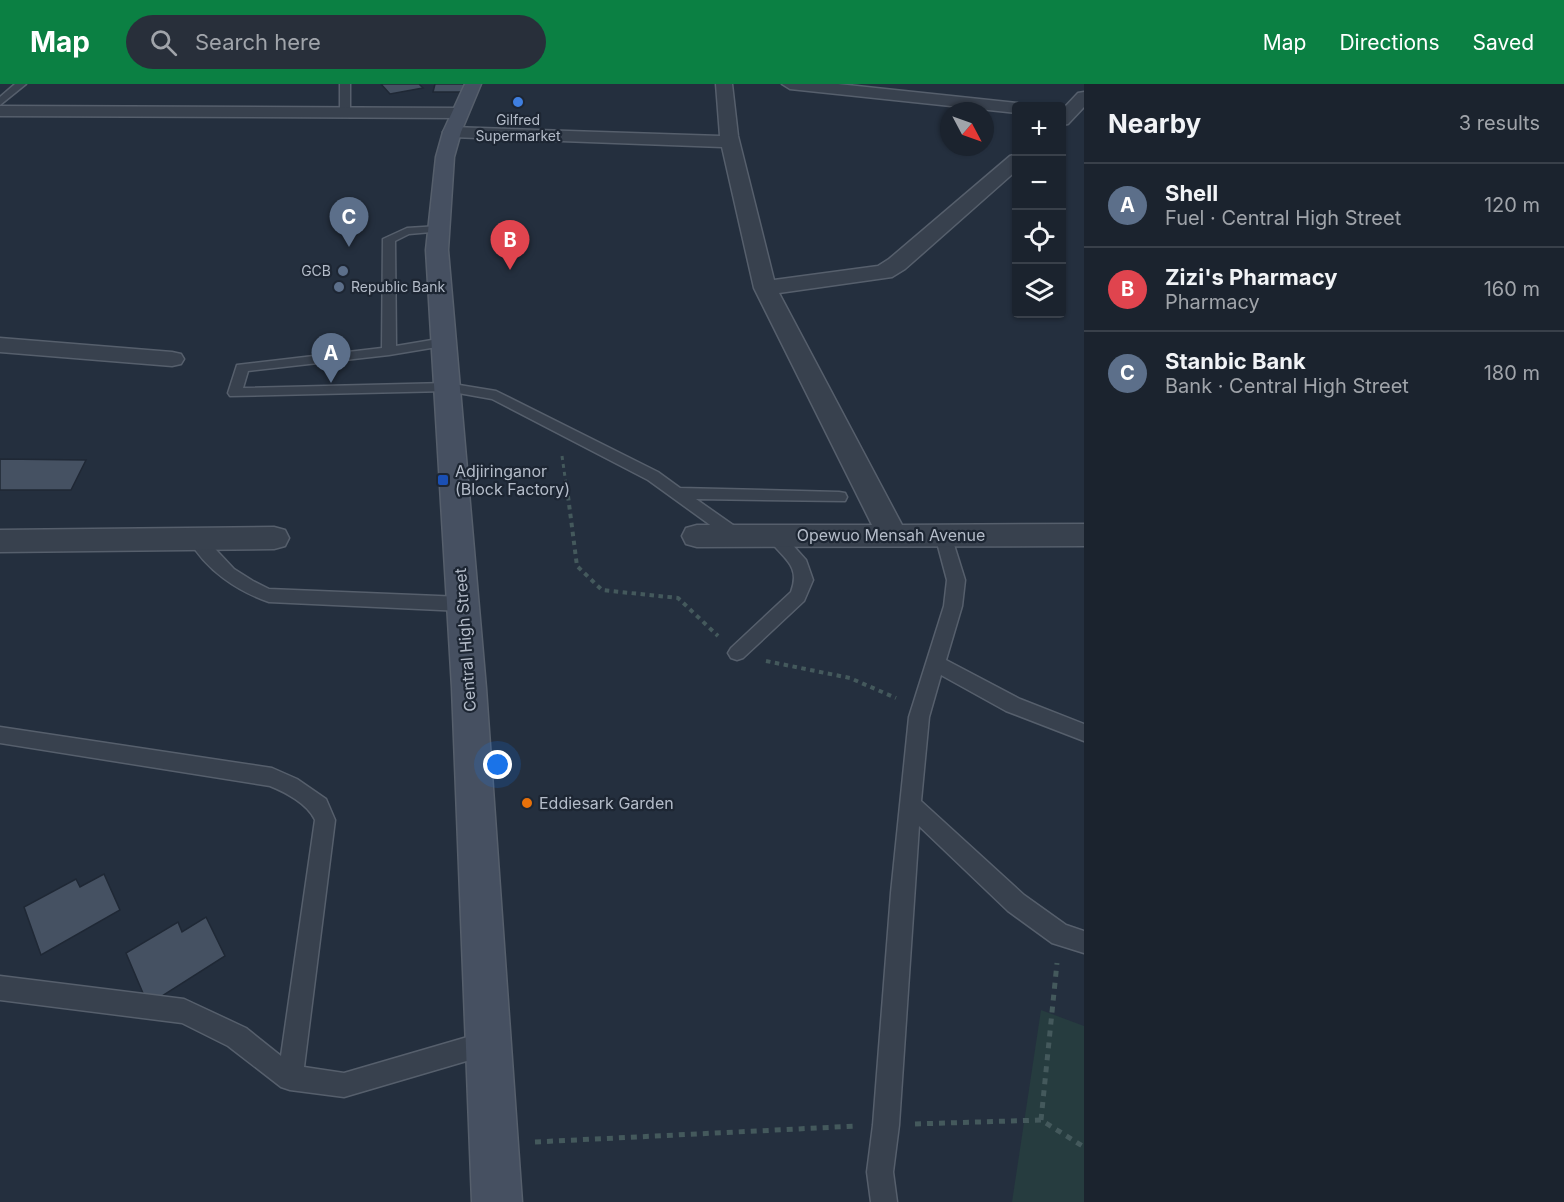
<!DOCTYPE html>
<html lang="en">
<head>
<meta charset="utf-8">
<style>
	body { margin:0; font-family:Inter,sans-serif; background:#282f3a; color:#f1f3f6 }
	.controls { position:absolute; right:18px; top:18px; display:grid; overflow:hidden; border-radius:6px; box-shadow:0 2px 4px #0004 }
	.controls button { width:54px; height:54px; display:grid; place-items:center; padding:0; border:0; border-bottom:2px solid #39404a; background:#1b232e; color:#f1f3f6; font:30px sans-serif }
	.compass { position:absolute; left:940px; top:18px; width:54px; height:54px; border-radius:50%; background:#1b232e; box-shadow:0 2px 4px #0004; rotate:131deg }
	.you { position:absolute; left:498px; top:681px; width:21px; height:21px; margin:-15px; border:4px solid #fff; border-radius:50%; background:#1a73e8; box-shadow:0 0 0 9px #1a73e833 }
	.badge { display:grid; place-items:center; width:39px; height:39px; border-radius:50%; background:#0b8043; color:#fff; font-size:20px; font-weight:700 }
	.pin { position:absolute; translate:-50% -50px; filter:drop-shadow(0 2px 3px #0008) }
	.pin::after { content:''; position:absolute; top:32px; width:21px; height:18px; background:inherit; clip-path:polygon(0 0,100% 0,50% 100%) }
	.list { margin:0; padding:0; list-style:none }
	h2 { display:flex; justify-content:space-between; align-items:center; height:78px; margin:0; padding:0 24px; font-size:26px }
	h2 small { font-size:20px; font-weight:400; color:#a0a4aa }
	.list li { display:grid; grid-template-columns:39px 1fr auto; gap:18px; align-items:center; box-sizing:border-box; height:84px; padding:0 24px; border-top:2px solid #39404a }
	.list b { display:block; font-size:22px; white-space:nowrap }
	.list p { margin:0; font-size:20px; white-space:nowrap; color:#a0a4aa }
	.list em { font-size:20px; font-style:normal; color:#a0a4aa }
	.icon { flex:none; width:33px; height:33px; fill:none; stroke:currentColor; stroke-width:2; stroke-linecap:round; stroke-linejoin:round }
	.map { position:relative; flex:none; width:1084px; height:1118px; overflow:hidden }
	header { display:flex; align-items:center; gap:36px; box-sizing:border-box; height:84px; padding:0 30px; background:#0b8043; color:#fff }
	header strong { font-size:28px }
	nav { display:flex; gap:33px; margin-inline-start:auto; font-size:21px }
	.search { width:420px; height:54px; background:#282f3a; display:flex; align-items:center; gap:15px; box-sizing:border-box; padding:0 21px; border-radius:33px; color:#a0a4aa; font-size:22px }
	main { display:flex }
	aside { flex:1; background:#1b232e }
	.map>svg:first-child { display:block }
	.green { fill:#263c3f }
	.building { fill:#455162; stroke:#1f2835; stroke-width:1.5 }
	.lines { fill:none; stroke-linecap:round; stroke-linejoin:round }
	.lane-casing { stroke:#565f6c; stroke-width:3 }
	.street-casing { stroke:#565f6c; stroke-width:3 }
	.secondary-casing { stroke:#565f6c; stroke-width:3 }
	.path-far2 { stroke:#44595c; stroke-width:3; stroke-dasharray:4 4; stroke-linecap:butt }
	.path-far1 { stroke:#44595c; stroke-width:4; stroke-dasharray:4.5 4.5; stroke-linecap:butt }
	.path { stroke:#44595c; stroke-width:5; stroke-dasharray:6 6; stroke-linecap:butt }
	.lane { fill:#38414e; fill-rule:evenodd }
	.street { fill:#38414e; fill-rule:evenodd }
	.secondary { fill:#465061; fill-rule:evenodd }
	.shop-dot { fill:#3f7fe0; stroke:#1d2633; stroke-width:2 }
	.service-dot { fill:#5c6f8a; stroke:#1d2633; stroke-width:2 }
	.transit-dot { fill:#1a4fb4; stroke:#1d2633; stroke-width:2 }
	.food-dot { fill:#e8710a; stroke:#1d2633; stroke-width:2 }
	.labels { text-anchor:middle; stroke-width:4.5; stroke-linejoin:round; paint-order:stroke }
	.far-poi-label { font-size:14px; fill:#b4bcc9; stroke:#1d2633 }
	.poi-label { font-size:16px; fill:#b4bcc9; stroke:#1d2633; text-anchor:start }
	.street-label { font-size:16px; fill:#b4bcc9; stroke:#1d2633 }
</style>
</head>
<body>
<header>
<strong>Map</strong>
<div class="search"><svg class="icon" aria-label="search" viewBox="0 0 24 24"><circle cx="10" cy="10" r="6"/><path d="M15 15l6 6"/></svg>Search here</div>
<nav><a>Map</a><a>Directions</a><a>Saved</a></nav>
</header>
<main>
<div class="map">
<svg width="1084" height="1118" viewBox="0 0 1084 1118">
	<rect width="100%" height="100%" fill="#242f3e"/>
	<polygon class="green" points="1041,926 1084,942 1084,1118 1012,1118"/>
	<g class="building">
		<polygon points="381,0 419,0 423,4 390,10"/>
		<polygon points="435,0 464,0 463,8 433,8"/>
		<polygon points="0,375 86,376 71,406 0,406"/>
		<polygon points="104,790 120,826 41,871 24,823 76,795 80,803"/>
		<polygon points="206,833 225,872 148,921 126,869 178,838 182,848"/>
	</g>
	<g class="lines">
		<defs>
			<g id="lane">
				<polygon points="15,0 26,0 0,21 0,13"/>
				<polygon points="340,0 350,0 350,28 345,31 340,28"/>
				<polygon points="439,142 445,145 443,147 409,150 395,157 396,262 444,254 451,258 449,261 389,271 248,287 243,304 447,299 496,307 658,388 680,404 839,408 845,409 847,413 845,417 696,415 743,448 745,452 743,456 731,456 648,396 492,315 447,307 230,312 228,309 237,281 382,264 383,155 407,144"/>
				<polygon points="943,445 949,447 951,451 965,496 962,522 946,576 1020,615 1084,640 1084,657 1006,627 941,591 929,633 921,717 1024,811 1066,841 1084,847 1084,869 1052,859 1008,827 919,742 899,1041 893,1088 897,1118 871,1118 867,1088 873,1041 891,809 909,633 944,522 947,496 935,451 937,447"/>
				<path d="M775,446L781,448L806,476L813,496L804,517L743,574L737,576L731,574L728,569L731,564L791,508C802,479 780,474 767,452L769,448Z"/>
				<path d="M197,450L203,452L234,485L253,497L269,505L462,513L468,515L471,520L468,525L462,527L269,518C237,507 206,486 189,456L191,452Z"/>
				<path d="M0,643L272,684L297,695L326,715L335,736L304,983L344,989L488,947L497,950L500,959L497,968L344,1013L290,1006L281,1003L228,962L182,939L0,916V892L184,915L246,944L281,972L315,736C308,720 285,708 270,702L0,659Z"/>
			</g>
			<g id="street">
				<polygon points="716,0 732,0 738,52 774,196 878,182 889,175 1010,72 1017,70 1017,86 905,185 892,193 779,209 902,441 1084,440 1084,462 697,463 686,460 682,452 686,444 697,441 872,441 754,204 722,63 452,53 446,52 443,48 446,44 452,43 720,52"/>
				<polygon points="782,0 838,0 1017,19 1025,22 1017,22 1017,29 790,5"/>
				<polygon points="1084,8 1084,23 1068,40 1062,41 1062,26 1078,9"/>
				<polygon points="0,22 459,24 465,25 468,29 465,33 459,34 0,32"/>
				<polygon points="0,254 172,268 181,270 184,275 181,280 172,282 0,268"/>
				<polygon points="274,443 285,446 289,454 285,462 274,465 0,468 0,446"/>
			</g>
			<polygon id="secondary" points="465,0 481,0 461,48 454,73 448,166 486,604 522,1118 472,1118 452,604 426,166 436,73 443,48"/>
		</defs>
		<use href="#lane" class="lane-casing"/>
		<use href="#street" class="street-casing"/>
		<use href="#secondary" class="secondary-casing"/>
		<polyline class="path-far2" points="562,372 568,414"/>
		<g class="path-far1">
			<polyline points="568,412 577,482 602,506 678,514 718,552"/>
			<polyline points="766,577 850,594 896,614"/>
		</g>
		<g class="path">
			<polyline points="1041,1036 1057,879"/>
			<polyline points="915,1040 1041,1036 1084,1063"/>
			<polyline points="535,1058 857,1042"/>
		</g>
		<use href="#lane" class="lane"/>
		<use href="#street" class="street"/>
		<use href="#secondary" class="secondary"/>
	</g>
	<circle class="shop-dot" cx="518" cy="18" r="6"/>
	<g class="service-dot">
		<circle cx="343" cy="187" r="6"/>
		<circle cx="339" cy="203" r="6"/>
	</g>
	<rect class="transit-dot" x="437" y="390" width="12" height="12" rx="3"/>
	<circle class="food-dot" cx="527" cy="719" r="6"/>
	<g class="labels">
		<g class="far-poi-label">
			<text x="518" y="41">Gilfred<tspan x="518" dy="16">Supermarket</tspan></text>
			<text x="331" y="192" text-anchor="end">GCB</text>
			<text x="351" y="208" text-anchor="start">Republic Bank</text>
		</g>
		<g class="poi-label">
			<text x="455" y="393">Adjiringanor<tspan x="455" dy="18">(Block Factory)</tspan></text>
			<text x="539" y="725">Eddiesark Garden</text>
		</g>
		<g class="street-label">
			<text x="891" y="457">Opewuo Mensah Avenue</text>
			<text transform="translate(465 556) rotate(-94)" y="6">Central High Street</text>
		</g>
	</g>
</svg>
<div class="controls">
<button>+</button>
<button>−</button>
<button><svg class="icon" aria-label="locate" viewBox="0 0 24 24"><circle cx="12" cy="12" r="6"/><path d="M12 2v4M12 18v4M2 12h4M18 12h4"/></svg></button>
<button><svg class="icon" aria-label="layers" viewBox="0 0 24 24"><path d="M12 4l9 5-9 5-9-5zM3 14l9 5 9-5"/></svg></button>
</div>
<svg class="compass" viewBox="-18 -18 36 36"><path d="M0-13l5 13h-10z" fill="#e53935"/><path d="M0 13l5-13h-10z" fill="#a0a4aa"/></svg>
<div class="you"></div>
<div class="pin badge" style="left:331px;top:299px;background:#5c6f8a">A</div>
<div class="pin badge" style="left:510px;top:186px;background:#e0444e">B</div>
<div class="pin badge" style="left:349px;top:163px;background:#5c6f8a">C</div>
</div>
<aside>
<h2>Nearby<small>3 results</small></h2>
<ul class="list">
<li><span class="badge" style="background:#5c6f8a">A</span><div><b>Shell</b><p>Fuel · Central High Street</p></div><em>120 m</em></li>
<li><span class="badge" style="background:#e0444e">B</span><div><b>Zizi's Pharmacy</b><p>Pharmacy</p></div><em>160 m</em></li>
<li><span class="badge" style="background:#5c6f8a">C</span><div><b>Stanbic Bank</b><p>Bank · Central High Street</p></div><em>180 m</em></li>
</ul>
</aside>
</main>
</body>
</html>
